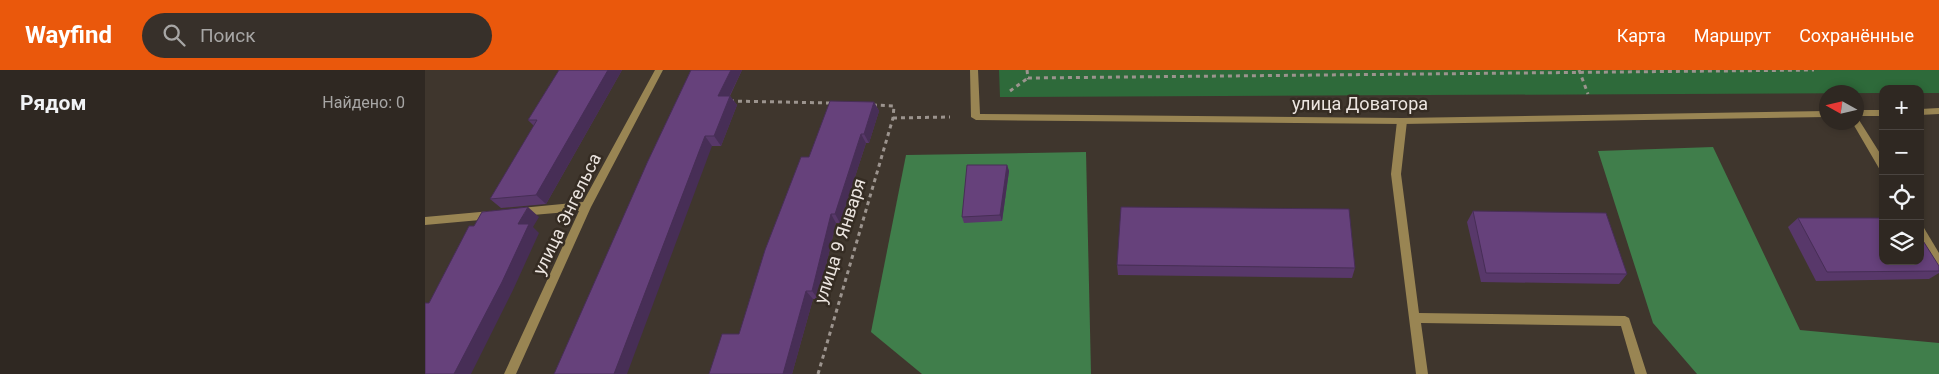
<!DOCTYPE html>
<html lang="ru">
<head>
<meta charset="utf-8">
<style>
	body { margin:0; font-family:Roboto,sans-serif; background:#37302a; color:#f1f3f6 }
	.controls { position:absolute; right:15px; top:15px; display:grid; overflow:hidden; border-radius:10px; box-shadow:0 2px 8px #0003 }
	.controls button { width:45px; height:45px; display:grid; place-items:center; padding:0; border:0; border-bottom:1px solid #4a4440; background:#2f2822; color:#f1f3f6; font:25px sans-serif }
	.compass { position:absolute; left:1394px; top:15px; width:45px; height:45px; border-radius:50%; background:#2f2822; box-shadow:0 2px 8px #0003; rotate:278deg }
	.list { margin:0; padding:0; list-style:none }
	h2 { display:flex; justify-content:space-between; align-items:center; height:65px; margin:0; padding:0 20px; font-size:21px }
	h2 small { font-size:16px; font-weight:400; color:#a7a6a5 }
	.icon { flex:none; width:28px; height:28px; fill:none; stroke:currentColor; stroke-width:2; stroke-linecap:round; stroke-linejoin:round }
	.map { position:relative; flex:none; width:1514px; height:304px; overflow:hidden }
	header { display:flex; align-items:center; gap:30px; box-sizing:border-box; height:70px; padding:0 25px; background:#ea580c; color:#fff }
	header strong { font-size:24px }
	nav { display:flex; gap:28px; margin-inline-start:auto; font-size:18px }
	.search { width:350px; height:45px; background:#37302a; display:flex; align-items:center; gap:12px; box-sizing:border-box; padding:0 18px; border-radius:28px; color:#a7a6a5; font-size:19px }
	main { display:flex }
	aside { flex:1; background:#2f2822 }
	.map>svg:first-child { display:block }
	.green { fill:#2e6a3a }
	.forest { fill:#407e4b }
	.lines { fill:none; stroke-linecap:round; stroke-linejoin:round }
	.path { stroke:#9c948e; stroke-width:3; stroke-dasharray:4 4; stroke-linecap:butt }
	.service { fill:#998553; fill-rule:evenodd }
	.minor { fill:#998553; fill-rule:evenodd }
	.wall { fill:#58386a }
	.shaded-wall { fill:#472e56 }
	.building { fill:#66417b; stroke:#472e56 }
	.labels { text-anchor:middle; stroke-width:5; stroke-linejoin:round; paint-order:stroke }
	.street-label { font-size:18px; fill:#ece5e0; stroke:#352c23 }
</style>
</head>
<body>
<header>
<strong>Wayfind</strong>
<div class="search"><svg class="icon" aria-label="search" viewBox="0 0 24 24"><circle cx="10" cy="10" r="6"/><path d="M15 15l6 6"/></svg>Поиск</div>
<nav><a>Карта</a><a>Маршрут</a><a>Сохранённые</a></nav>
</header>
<main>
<aside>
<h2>Рядом<small>Найдено: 0</small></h2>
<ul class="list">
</ul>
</aside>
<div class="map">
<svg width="1514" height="304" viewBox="0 0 1514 304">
	<rect width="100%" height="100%" fill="#3f362d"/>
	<polygon class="green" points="574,0 1514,0 1514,23 1495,23 1495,19 1458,19 1458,23 575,27"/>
	<g class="forest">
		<polygon points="1288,77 1375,260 1514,273 1514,304 1272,304 1228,253 1173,81"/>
		<polygon points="661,82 666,304 497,304 446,262 481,85"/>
	</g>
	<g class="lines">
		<g class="path">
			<polyline points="602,0 603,8 1389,0"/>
			<polyline points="1154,0 1163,24"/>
			<polyline points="585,21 603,8"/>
			<polyline points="305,31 407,33"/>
			<polyline points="468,48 525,47"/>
			<polyline points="393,304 468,48 469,36 448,35"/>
		</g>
		<g class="service">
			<polygon points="977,48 982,51 976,104 994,243 1200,246 1204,248 1205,251 1222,304 1210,304 1196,256 996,253 1003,304 991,304 966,104 972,51"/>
			<polygon points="1432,49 1434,50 1458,88 1458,101 1455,100 1427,52 1432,52"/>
			<polygon points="1495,157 1499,158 1514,183 1514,196 1510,195 1495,170"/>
		</g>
		<g class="minor">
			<polygon points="230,0 238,0 166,137 91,304 79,304 154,141 96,146 92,145 91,142 92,139 96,138 158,132"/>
			<polygon points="545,0 553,0 555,44 977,48 1402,41 1402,47 977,54 551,50 546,47"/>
			<polygon points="1514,38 1514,44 1495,45 1495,39"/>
			<rect x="1432" y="40" width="26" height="6"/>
			<polygon points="66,141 70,142 71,145 70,148 66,149 0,155 0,147"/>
		</g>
	</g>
	<g class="wall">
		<polygon points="134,0 197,0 121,134 76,138 65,129 109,56 103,50"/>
		<polygon points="266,0 317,0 305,26 312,35 296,76 287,76 222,93"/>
		<polygon points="449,32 454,41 444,73 441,73 415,153 411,153 393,229 388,229 367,304 284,304 314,264 384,87"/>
		<polygon points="582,95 584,101 577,151 539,153 537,147"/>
		<polygon points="1048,141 1202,204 1194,214 1056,212 1042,152"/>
		<polygon points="1373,148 1514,196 1514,203 1504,209 1391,211 1363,157"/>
		<polygon points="692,195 930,198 927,208 693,205"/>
	</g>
	<g class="shaded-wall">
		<polygon points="183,0 197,0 121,134 111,125"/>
		<polygon points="306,0 317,0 300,35 293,26"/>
		<polygon points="305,26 312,35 296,76 289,66"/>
		<polygon points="449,32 454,41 444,73 439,64"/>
		<polygon points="436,64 441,73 415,153 410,144"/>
		<polygon points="280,66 287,76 202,304 189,304"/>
		<polygon points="582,95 584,101 577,151 575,145"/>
		<polygon points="103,137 114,147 108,157 114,163 88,220 46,304 29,304 93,154"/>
		<polygon points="406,144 411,153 393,229 387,221"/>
		<polygon points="381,221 388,229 367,304 358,304"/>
	</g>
	<g class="building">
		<polygon points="134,0 183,0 111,125 65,129 112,50 103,50"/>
		<polygon points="266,0 306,0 293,26 305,26 289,66 280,66 189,304 129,304 222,93"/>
		<polygon points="405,31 449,32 439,64 436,64 410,144 406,144 387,221 381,221 358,304 284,304 297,264 314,264 340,180 376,87 384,87"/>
		<polygon points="542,95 582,95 575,145 537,147"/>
		<polygon points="103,137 93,154 104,154 77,212 29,304 0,304 0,233 4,233 44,156 49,156 57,142"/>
		<polygon points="696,137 924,139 930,198 692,195"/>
		<polygon points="1048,141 1181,143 1202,204 1061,203"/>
		<polygon points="1373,148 1458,148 1458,191 1495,191 1495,166 1514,196 1514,201 1402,202"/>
	</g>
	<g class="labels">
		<g class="street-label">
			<text x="935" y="40">улица Доватора</text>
			<text transform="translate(142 144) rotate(-64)" y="6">улица Энгельса</text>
			<text transform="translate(415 171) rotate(-72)" y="6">улица 9 Января</text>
		</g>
	</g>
</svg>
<div class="controls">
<button>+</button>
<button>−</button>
<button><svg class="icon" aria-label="locate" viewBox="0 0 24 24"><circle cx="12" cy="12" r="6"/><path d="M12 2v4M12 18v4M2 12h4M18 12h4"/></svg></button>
<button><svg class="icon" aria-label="layers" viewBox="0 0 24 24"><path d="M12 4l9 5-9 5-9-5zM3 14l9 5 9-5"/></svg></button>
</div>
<svg class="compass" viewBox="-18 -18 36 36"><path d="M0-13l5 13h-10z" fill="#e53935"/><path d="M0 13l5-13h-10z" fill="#a7a6a5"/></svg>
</div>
</main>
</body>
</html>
